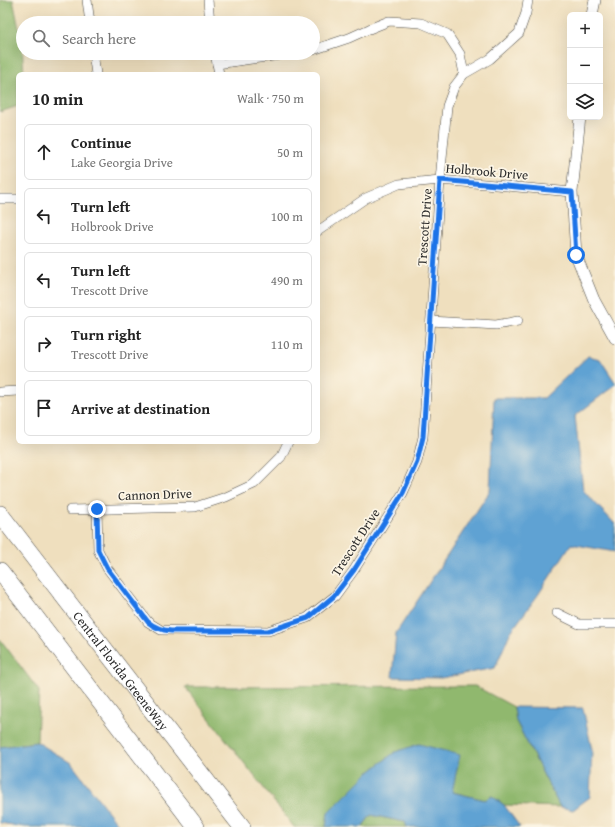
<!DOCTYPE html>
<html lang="en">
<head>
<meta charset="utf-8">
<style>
	body { margin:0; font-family:"Gentium Book Plus",serif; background:#f2f2f2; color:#222 }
	.controls { position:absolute; right:12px; top:12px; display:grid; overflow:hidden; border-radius:6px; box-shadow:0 4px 16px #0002 }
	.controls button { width:36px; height:36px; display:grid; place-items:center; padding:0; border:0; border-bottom:1px solid #e0e0e0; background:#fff; color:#222; font:20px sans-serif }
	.stop { position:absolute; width:12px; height:12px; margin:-9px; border:3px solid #1a73e8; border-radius:50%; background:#fff }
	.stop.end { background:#1a73e8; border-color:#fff; box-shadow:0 1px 4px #0008 }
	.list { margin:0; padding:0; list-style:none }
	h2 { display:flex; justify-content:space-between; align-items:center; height:52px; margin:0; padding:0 16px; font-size:17px }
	h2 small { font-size:13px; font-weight:400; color:#767676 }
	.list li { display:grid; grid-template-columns:26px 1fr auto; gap:12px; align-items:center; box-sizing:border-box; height:56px; margin:0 8px 8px; padding:0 8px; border:1px solid #e0e0e0; border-radius:6px }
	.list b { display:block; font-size:15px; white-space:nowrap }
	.list p { margin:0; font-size:13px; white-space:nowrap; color:#767676 }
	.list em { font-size:13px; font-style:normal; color:#767676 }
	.icon { flex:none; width:22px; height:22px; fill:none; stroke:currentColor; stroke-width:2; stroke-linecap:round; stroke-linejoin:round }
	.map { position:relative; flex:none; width:615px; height:827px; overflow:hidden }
	.search { position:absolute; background:#fff; box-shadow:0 4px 16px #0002; left:16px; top:16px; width:304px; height:44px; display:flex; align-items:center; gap:10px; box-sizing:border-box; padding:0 14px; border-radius:22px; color:#767676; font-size:15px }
	.panel { position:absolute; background:#fff; box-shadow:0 4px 16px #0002; left:16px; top:72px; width:304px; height:372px; border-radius:6px }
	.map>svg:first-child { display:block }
	.forest { fill:#90b86e; stroke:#5e724c }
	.water { fill:#5fa2d3; stroke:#45667f }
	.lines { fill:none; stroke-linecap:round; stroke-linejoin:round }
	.minor-casing { stroke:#484641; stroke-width:10 }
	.tertiary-casing { stroke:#484641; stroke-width:12 }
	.motorway-casing { stroke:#484641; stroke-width:18 }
	.minor { stroke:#fff; stroke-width:9 }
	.tertiary { stroke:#fff; stroke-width:11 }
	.motorway { stroke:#fff; stroke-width:17 }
	.route { stroke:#1a73e8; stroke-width:5 }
	.labels { text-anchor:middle; stroke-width:3.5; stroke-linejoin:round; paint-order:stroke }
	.street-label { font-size:13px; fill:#2b2b2b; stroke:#fcf5e5 }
</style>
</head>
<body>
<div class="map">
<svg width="615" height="827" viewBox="0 0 615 827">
	<rect width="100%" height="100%" fill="#fcf5e5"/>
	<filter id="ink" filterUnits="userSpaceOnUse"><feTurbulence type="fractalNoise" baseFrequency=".025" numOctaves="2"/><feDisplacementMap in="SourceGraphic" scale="8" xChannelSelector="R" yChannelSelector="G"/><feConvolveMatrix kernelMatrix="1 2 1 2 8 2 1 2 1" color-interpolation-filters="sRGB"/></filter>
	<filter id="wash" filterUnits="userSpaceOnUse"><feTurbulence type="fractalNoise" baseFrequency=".012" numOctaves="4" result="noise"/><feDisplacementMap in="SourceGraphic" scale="16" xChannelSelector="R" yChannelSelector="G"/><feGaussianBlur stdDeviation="0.9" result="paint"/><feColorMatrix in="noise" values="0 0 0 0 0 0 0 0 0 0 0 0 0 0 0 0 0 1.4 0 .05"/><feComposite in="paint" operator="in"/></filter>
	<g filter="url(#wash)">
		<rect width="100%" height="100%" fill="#efdfbe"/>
		<g class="forest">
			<polygon points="0,0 13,0 22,43 24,74 18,74 18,106 0,112"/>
			<polygon points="0,639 39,691 37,742 0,747"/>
			<polygon points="475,686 514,707 516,721 560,807 504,805 492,796 485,800 452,792 395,752 368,773 328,813 326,827 294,827 185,687"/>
			<polygon points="371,815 405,822 407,827 362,827"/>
		</g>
		<g class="water">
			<polygon points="588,356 600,359 615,382 615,385 575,416 583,490 615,524 615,552 571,544 538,595 510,633 495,668 441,678 392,677 396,633 490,491 494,398 544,398"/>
			<polygon points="514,707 583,708 592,750 590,797 573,810 560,807 516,721"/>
			<polygon points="37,742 71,763 120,827 25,827 0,823 0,747"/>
			<polygon points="419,744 460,755 452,792 485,800 492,796 504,805 520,827 407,827 405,822 371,815 362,827 326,827 328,813 368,773 395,752"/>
		</g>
	</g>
	<g filter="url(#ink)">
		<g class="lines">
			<defs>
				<g id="minor">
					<polyline points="87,0 90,23"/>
					<polyline points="208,0 210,23"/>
					<polyline points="313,50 349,38 369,29 389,21 421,23 447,34 460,54 464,74"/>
					<polyline points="93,53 96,74"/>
					<polyline points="215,53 219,74"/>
					<polyline points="217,64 295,53"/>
					<polyline points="0,199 18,199"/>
					<polyline points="318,231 366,198 399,184 440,180 572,192"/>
					<polyline points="431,321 496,325 518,321"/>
					<polyline points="0,392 18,391"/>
					<polyline points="97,509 98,550 107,568 148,622 161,630 268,631 307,618 335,596 354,570 403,493 417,462 423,437 440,180 447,106 454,87 464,74 490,59 519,33 526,13 528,0"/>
					<polyline points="70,510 195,507 226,497 254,484 281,457 288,442"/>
					<polyline points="557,613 579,624 615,624"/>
				</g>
				<g id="tertiary">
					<polyline points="592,15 595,0"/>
					<polyline points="580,117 572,192 576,255 594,300 615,338"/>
				</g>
				<g id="motorway">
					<path id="s1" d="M0,514L242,827"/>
					<polyline points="0,571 196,827"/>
				</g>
			</defs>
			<use href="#minor" class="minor-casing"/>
			<use href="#tertiary" class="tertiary-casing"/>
			<use href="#motorway" class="motorway-casing"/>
			<use href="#minor" class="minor"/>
			<use href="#tertiary" class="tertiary"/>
			<use href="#motorway" class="motorway"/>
		</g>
	</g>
	<g class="lines" filter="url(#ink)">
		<path class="route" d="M97,509L98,550L107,568L148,622C155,628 161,630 171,631H268L308,618L334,596L354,570L403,493L417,462L423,437L440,180L572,192L576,255"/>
	</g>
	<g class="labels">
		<g class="street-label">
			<text transform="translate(487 171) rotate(5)" y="5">Holbrook Drive</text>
			<text transform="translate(424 227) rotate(-86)" y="5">Trescott Drive</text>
			<text transform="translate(155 494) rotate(-2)" y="5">Cannon Drive</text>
			<text transform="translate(355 542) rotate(-57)" y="5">Trescott Drive</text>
			<text dy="5" stroke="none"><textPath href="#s1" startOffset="198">Central Florida GreeneWay</textPath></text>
		</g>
	</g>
</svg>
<div class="controls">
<button>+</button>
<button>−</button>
<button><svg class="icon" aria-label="layers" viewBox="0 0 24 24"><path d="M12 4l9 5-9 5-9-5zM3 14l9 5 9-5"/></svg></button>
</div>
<div class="stop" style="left:576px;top:255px"></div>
<div class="stop end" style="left:97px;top:509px"></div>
<div class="search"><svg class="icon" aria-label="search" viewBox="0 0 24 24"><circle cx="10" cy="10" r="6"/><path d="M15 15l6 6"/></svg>Search here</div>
<section class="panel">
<h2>10 min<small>Walk · 750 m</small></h2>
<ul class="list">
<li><svg class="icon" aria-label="ahead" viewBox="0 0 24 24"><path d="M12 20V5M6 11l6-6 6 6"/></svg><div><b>Continue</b><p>Lake Georgia Drive</p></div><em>50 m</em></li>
<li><svg class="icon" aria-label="left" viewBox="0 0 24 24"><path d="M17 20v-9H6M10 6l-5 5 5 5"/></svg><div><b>Turn left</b><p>Holbrook Drive</p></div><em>100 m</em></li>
<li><svg class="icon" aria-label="left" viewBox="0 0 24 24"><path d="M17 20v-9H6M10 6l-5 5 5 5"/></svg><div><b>Turn left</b><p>Trescott Drive</p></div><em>490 m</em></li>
<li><svg class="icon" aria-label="right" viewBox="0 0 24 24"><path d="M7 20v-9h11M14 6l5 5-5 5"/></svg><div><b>Turn right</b><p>Trescott Drive</p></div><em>110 m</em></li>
<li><svg class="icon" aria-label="arrive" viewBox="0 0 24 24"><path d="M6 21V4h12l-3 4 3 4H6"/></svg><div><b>Arrive at destination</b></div></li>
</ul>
</section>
</div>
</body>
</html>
